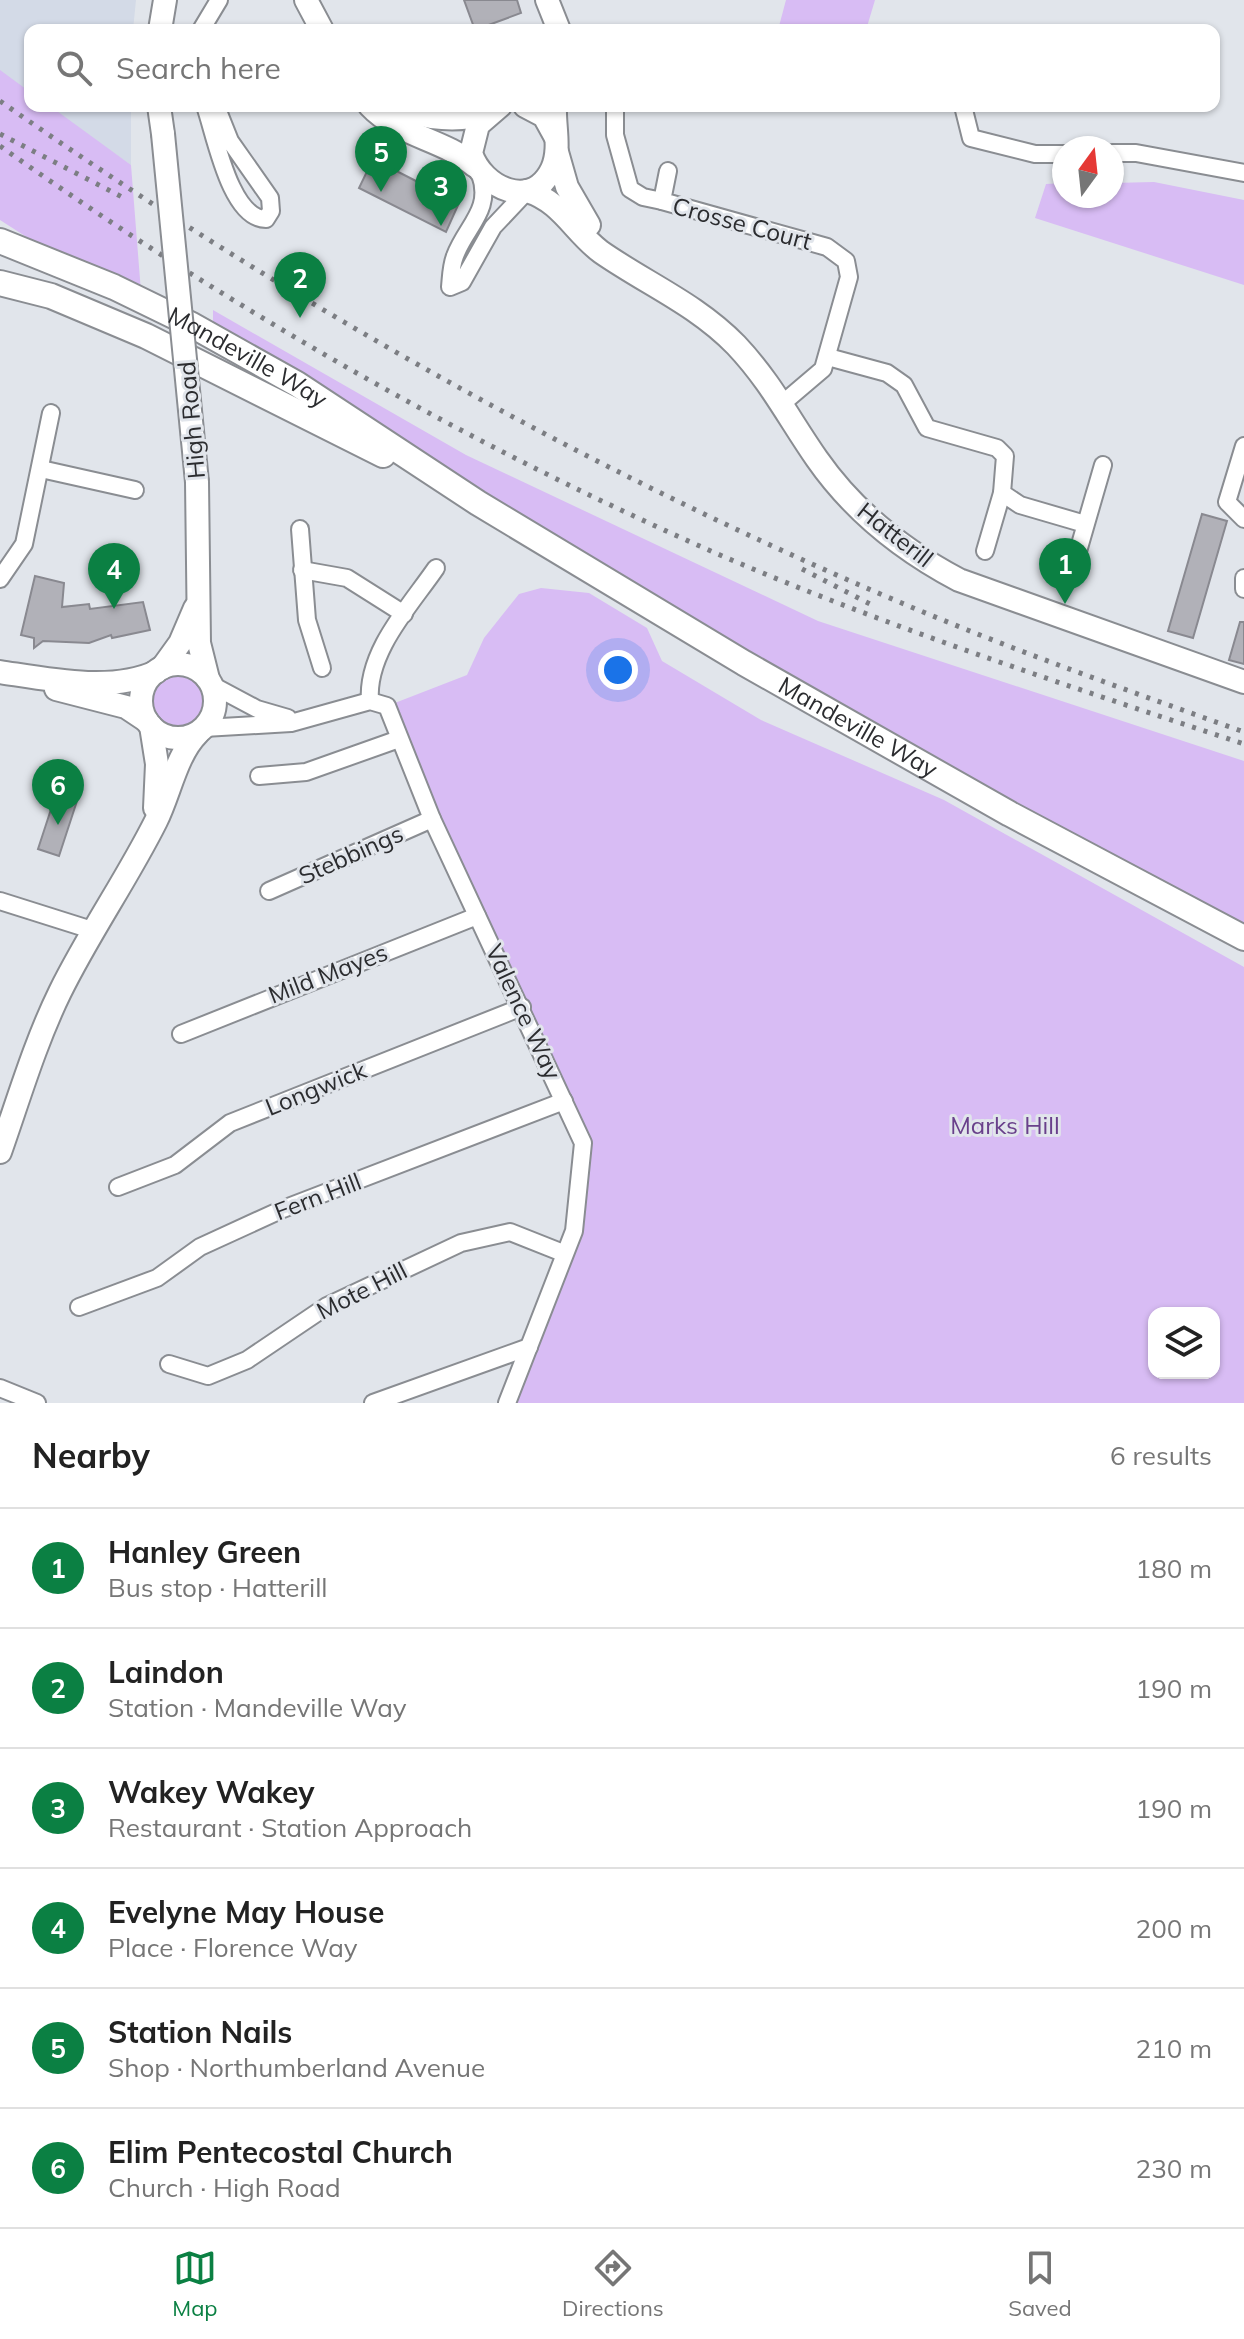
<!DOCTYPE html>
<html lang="en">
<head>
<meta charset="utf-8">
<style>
	body { margin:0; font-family:Mulish,sans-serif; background:#f2f2f2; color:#222 }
	.controls { position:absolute; right:24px; bottom:24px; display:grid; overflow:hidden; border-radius:16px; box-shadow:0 2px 6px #0004 }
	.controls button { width:72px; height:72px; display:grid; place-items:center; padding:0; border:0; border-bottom:2px solid #e0e0e0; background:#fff; color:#222; font:40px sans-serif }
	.compass { position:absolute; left:1052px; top:136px; width:72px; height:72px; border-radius:50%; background:#fff; box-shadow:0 2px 6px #0004; rotate:15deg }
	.you { position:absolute; left:618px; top:670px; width:28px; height:28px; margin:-20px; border:6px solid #fff; border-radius:50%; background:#1a73e8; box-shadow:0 0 0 12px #1a73e833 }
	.badge { display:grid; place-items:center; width:52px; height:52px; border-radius:50%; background:#0b8043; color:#fff; font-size:26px; font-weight:700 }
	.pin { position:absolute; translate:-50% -66px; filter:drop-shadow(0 2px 4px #0008) }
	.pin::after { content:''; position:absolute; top:42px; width:28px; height:24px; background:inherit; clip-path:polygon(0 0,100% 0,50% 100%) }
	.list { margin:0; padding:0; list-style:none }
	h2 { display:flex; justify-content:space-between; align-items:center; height:104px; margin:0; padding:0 32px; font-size:34px }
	h2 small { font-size:26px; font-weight:400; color:#767676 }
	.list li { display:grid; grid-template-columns:52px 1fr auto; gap:24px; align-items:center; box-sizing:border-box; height:120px; padding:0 32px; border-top:2px solid #e0e0e0 }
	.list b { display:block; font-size:30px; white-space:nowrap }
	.list p { margin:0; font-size:26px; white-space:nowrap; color:#767676 }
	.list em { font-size:26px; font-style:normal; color:#767676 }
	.icon { flex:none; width:44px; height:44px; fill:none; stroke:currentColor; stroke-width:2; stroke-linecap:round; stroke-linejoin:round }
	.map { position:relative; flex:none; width:1244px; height:1403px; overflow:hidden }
	.search { position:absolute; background:#fff; box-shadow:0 2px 6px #0004; left:24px; right:24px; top:24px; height:88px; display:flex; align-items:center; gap:20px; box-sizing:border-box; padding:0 28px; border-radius:16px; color:#767676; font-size:30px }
	.sheet { height:824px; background:#fff }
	nav { display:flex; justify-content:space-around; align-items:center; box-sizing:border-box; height:112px; border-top:2px solid #e0e0e0; background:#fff; font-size:22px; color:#767676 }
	nav a { display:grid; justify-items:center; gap:4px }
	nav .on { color:#0b8043 }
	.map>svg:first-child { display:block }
	.built { fill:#d3dae7 }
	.green { fill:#d8bcf4; fill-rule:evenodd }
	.building { fill:#b1b1b8; stroke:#898990; stroke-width:2 }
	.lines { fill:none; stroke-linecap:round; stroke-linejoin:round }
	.minor-casing { stroke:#8a8d92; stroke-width:20 }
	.tertiary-casing { stroke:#8a8d92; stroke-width:26 }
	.secondary-casing { stroke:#8a8d92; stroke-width:28 }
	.minor { stroke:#fff; stroke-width:16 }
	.tertiary { stroke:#fff; stroke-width:22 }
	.secondary { stroke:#fff; stroke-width:24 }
	.rail { stroke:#7c7e83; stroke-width:5; stroke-dasharray:4 8; stroke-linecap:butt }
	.tertiary-bridge-casing { stroke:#8a8d92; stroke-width:26; stroke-linecap:butt }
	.tertiary-bridge { stroke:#fff; stroke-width:22 }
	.labels { text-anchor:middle; stroke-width:6; stroke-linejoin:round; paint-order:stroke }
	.street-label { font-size:24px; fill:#2b2c2f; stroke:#e1e5eb }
	.park-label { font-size:24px; fill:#69408b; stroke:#e1e5eb }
</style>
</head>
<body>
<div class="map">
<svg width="1244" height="1403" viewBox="0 0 1244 1403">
	<rect width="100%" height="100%" fill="#e1e5eb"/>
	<g class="built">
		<polygon points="0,0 136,0 133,30 30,30 30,94 0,73"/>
		<polygon points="47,106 131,106 131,165"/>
	</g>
	<g class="green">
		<polygon points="786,0 875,0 866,30 778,30"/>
		<polygon points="0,70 30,92 30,106 50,106 131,165 141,292 36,243 0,220"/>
		<polygon points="1154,182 1244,200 1244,285 1035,218 1046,184 1064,183 1064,196 1112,196 1112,183"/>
		<polygon points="213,310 466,455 818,621 1244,761 1244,938 1010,814 213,330"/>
		<path d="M541,588L589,593L647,628L662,661L761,720L944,800L1244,967V1403H510L563,1253L583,1143L387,706L467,675L484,638L519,594ZM1154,1313H1214V1373H1154Z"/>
		<circle cx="178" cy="702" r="27"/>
	</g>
	<g class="building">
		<polygon points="464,0 517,0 521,13 475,30"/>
		<polygon points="373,159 459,203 446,232 359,188"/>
		<polygon points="1202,514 1227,521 1193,638 1168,631"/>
		<polygon points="35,576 64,583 62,607 89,604 90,609 143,602 150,630 112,638 111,635 89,643 43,641 34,648 34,638 21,635"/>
		<polygon points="1240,622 1244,622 1244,664 1229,660"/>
		<polygon points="56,794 77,801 59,856 38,849"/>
	</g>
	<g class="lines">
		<defs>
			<g id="minor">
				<polyline points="201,30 219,0"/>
				<path d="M205,106C215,134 230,219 266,219L271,211L270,198L230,141L216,106"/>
				<polyline points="615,106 615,135 630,189 643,197 662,201"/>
				<polyline points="963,106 971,138 1035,154 1064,154"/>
				<polyline points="1112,153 1136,153 1244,173"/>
				<polyline points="668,171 662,201 827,247 846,261 849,277 823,369 783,403"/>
				<path d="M480,174C493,210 466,226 455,256C451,266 451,277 450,287L462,282L493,227L527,191"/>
				<polyline points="828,357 887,373 904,385 927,428 997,448 1005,456 1002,493 1020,505 1085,524"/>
				<polyline points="1244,446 1227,502 1244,519"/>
				<polyline points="41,469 135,490"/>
				<polyline points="300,529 307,620 322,668"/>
				<polyline points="985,551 1002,493"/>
				<polyline points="302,570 347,578 404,614"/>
				<polyline points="1244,578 1244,589"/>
				<polyline points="0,579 24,544 51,413"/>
				<polyline points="1070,579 1103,465"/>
				<polyline points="212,685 257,709 288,718"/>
				<path d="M370,701C366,652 410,606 436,568"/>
				<polyline points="204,728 291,723 370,701 387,706 432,819 583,1143 574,1231 507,1403"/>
				<polyline points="259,776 306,772 399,739"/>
				<polyline points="269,891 432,819"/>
				<polyline points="0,901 95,931"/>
				<polyline points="181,1034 477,916"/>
				<polyline points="118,1187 175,1165 230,1123 522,1007"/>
				<polyline points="79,1307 157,1278 200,1247 283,1209 564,1101"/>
				<polyline points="169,1364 208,1376 247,1360 327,1306 461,1243 510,1232 563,1253"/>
				<polyline points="0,1388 37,1403"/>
				<polyline points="373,1403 529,1347"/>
			</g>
			<g id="tertiary">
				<polyline points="306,0 322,30"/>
				<polyline points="547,0 559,30"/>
				<polyline points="160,30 165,0"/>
				<polyline points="159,106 163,134"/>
				<path d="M370,106C398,136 444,139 475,166"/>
				<path d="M397,106C424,120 460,122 489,113"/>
				<path d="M500,106L478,125L471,153C482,188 532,211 552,169C561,149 554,127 555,106"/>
				<polyline points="525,106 544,116 555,136"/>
				<polyline points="557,152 567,187 589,225"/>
				<path d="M527,191C561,201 574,232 601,252C647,284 696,304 736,345C771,382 789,419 817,459C854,512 902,550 959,580L1244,682"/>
				<polyline points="197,482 199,643 208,679"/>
				<circle cx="178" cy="701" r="37"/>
				<polyline points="162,668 180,643 195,608"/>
				<path d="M0,672C46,679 112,693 156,672"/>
				<polyline points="56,689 126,707 147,721"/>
				<polyline points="151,726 157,764 155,808"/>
				<path d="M0,1152C19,1098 35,1043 60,992C89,933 127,879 156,821C170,793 176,755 198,733"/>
			</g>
			<g id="secondary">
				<path id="s1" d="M0,241L114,287L190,324L297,384L478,503L744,663L1010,814L1244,938"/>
				<polyline points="0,283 51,296 146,336 383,455"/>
			</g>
		</defs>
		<use href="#minor" class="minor-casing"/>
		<use href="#tertiary" class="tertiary-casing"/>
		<use href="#secondary" class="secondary-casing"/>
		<use href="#minor" class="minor"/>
		<use href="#tertiary" class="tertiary"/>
		<use href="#secondary" class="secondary"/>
		<g class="rail">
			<path d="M0,101C287,302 604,480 928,614C1032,657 1138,694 1244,732"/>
			<polyline points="0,134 126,199"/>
			<path d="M0,146C226,306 466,444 720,555C890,628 1068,686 1244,744"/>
			<polyline points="802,569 870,604"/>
		</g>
		<defs>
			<polyline id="tertiary-bridge" points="163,134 197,482"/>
		</defs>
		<use href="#tertiary-bridge" class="tertiary-bridge-casing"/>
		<use href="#tertiary-bridge" class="tertiary-bridge"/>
	</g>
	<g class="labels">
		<g class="street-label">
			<text transform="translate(742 224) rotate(15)" y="8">Crosse Court</text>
			<text dy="8" stroke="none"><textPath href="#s1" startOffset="274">Mandeville Way</textPath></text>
			<text transform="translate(192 420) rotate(-95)" y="8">High Road</text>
			<text transform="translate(895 535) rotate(38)" y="8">Hatterill</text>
			<text dy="8" stroke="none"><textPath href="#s1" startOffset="988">Mandeville Way</textPath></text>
			<text transform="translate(351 855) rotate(-24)" y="8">Stebbings</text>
			<text transform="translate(328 974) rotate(-21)" y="8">Mild Mayes</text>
			<text transform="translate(523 1012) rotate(65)" y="8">Valence Way</text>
			<text transform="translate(316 1089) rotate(-22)" y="8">Longwick</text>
			<text transform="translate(318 1197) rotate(-21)" y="8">Fern Hill</text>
			<text transform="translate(362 1291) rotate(-27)" y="8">Mote Hill</text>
		</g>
		<g class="park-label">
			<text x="1005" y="1134">Marks Hill</text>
		</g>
	</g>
</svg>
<div class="controls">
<button><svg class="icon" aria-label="layers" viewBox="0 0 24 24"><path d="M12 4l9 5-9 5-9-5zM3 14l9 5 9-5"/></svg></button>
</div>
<svg class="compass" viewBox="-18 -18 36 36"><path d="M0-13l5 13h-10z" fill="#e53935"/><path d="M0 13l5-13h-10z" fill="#767676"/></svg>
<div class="you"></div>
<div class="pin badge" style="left:1065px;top:604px">1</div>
<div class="pin badge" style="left:300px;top:318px">2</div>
<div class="pin badge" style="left:441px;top:226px">3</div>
<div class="pin badge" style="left:114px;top:609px">4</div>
<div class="pin badge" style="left:381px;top:192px">5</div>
<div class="pin badge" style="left:58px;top:825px">6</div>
<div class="search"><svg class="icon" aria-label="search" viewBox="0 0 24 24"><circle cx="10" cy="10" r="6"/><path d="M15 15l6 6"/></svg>Search here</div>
</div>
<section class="sheet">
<h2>Nearby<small>6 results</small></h2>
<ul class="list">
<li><span class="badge">1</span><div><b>Hanley Green</b><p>Bus stop · Hatterill</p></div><em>180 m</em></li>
<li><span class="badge">2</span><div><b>Laindon</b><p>Station · Mandeville Way</p></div><em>190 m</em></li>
<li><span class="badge">3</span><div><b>Wakey Wakey</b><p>Restaurant · Station Approach</p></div><em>190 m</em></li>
<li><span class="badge">4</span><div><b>Evelyne May House</b><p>Place · Florence Way</p></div><em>200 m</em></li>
<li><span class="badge">5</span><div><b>Station Nails</b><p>Shop · Northumberland Avenue</p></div><em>210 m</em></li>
<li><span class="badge">6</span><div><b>Elim Pentecostal Church</b><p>Church · High Road</p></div><em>230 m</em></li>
</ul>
</section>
<nav>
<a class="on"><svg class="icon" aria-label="map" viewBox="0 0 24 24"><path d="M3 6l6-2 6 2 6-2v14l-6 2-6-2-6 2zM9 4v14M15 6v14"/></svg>Map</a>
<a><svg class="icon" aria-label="directions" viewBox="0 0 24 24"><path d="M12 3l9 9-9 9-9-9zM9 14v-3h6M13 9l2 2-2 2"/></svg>Directions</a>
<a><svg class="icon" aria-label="saved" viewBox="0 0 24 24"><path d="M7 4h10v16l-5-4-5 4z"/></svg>Saved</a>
</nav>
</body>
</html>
